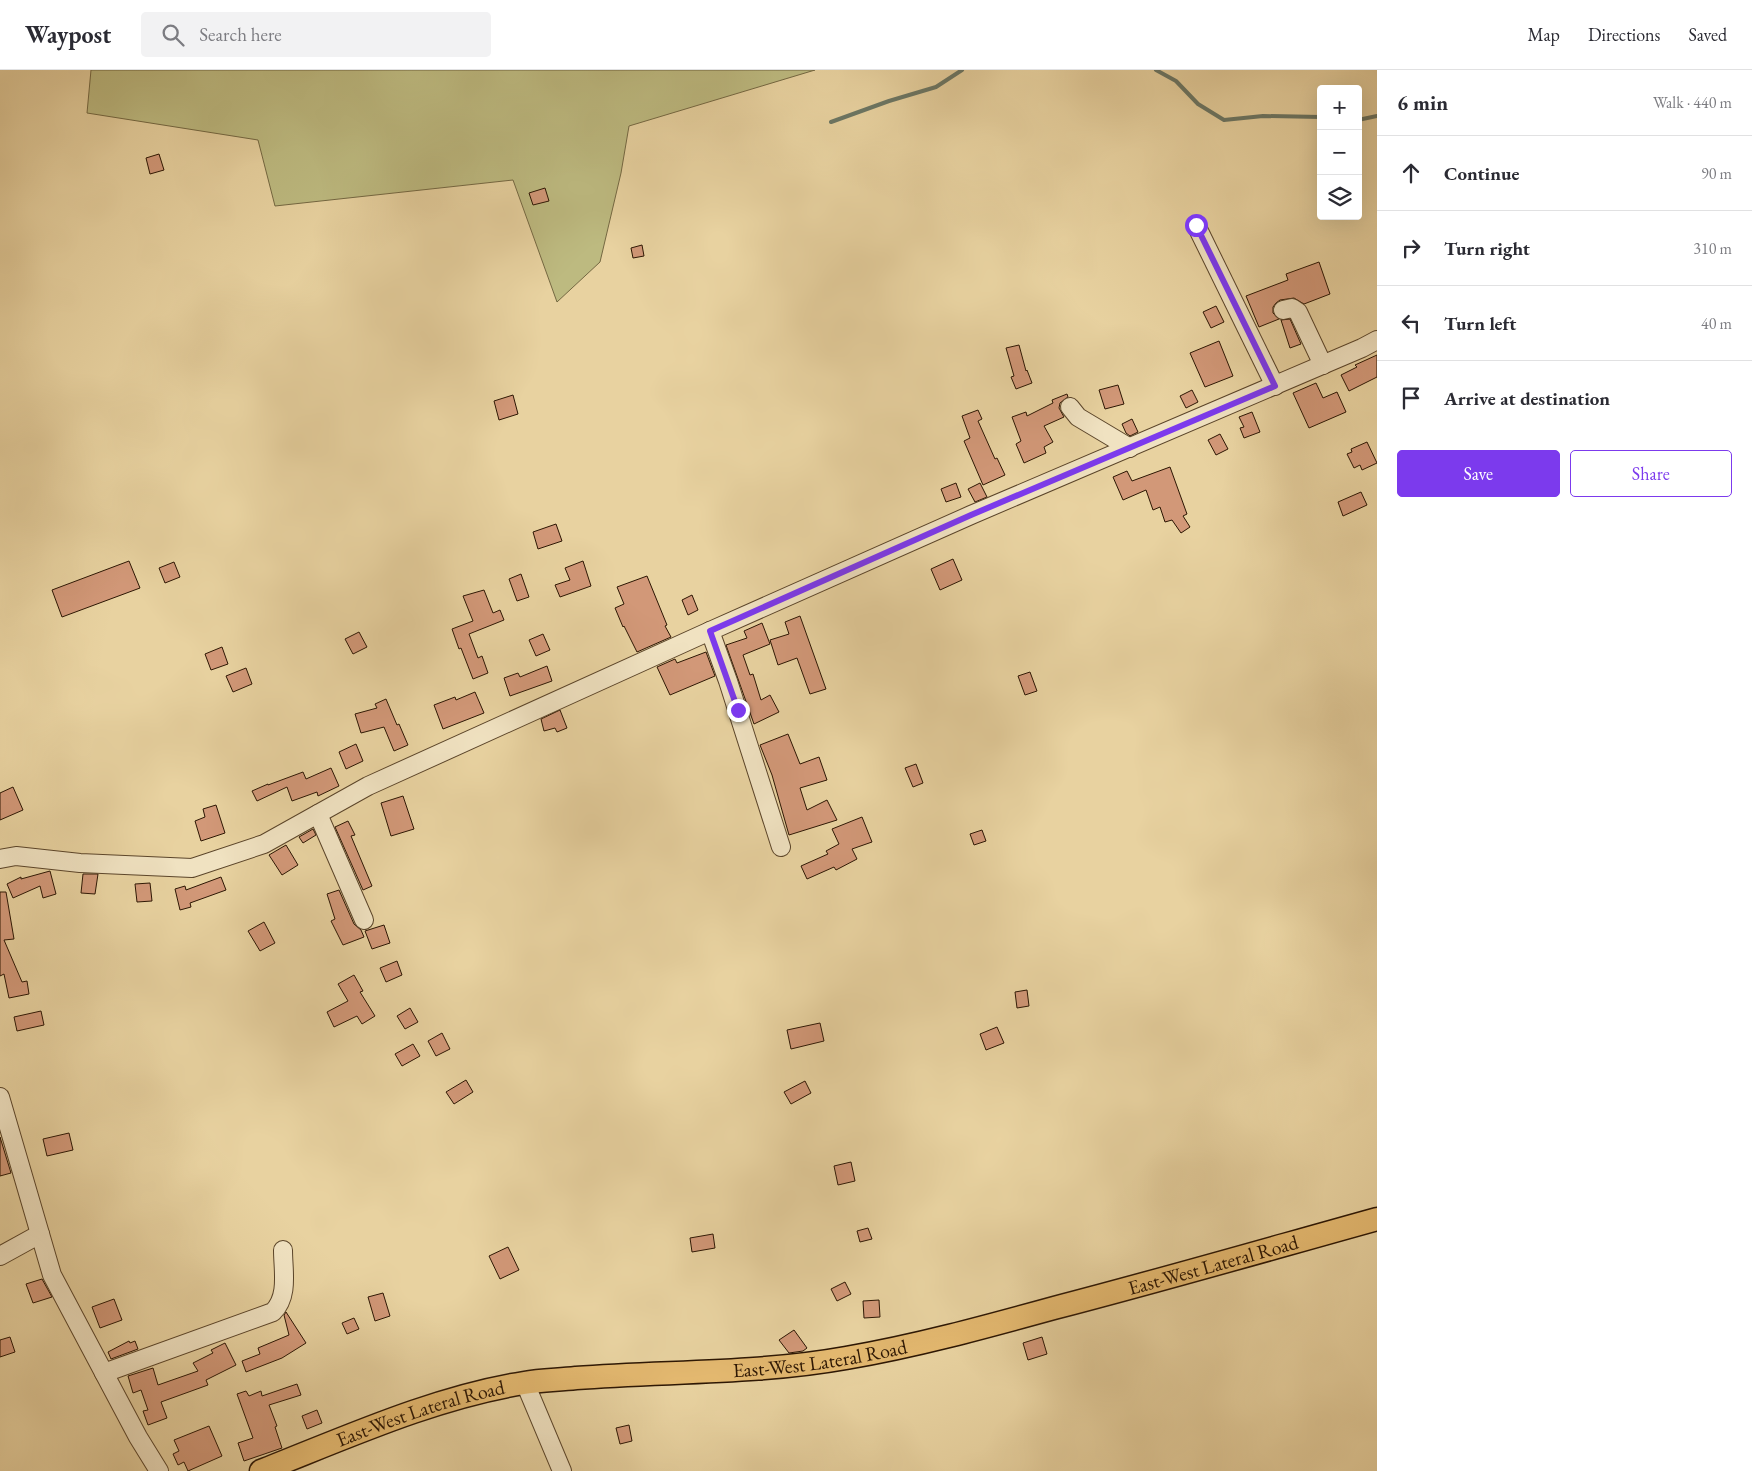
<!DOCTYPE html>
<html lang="en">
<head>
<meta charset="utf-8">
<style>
	body { margin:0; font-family:"EB Garamond",serif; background:#f2f2f3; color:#2b2b33 }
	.controls { position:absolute; right:15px; top:15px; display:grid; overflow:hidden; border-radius:5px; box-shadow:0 5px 20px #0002 }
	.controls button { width:45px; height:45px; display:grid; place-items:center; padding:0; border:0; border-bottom:1px solid #e1e1e2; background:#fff; color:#2b2b33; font:25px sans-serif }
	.stop { position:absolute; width:15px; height:15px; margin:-11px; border:4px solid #7c3aed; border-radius:50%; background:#fff }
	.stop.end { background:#7c3aed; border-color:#fff; box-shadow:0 1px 5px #0008 }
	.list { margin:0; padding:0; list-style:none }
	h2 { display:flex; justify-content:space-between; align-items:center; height:65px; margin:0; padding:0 20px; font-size:21px }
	h2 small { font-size:16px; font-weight:400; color:#7c7c81 }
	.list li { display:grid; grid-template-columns:32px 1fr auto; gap:15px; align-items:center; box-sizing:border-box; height:75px; padding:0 20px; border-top:1px solid #e1e1e2 }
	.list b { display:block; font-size:19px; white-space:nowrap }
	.list em { font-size:16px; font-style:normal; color:#7c7c81 }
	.actions { display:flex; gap:10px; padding:15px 20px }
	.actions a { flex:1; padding:11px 0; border:1px solid #7c3aed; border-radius:5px; text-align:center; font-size:18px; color:#7c3aed }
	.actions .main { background:#7c3aed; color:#fff }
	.icon { flex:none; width:28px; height:28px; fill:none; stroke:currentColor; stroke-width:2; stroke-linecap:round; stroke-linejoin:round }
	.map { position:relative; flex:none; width:1377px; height:1401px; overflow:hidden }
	header { display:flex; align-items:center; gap:30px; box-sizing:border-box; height:70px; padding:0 25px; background:#fff; border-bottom:1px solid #e1e1e2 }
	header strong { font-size:24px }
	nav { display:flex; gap:28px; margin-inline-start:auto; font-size:18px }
	.search { width:350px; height:45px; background:#f2f2f3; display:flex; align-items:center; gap:12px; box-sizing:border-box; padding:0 18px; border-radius:5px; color:#7c7c81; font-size:19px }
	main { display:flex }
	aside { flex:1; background:#fff }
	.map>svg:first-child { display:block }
	.green { fill:#bdba80; stroke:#746842 }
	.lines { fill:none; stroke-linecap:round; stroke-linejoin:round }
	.stream { stroke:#6c7765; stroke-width:4 }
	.building { fill:#d29878; stroke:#2c1603 }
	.minor-casing { stroke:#5b452a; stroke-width:20 }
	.major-casing { stroke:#2c1603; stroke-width:25 }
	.minor { stroke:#f0e2c1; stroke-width:18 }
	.major { stroke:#e4b970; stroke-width:22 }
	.route { stroke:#7c3aed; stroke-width:6 }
	.labels { text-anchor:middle; stroke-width:4; stroke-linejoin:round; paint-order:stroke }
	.street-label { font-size:20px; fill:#2c1603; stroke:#f0e2c1 }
</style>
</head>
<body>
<header>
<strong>Waypost</strong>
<div class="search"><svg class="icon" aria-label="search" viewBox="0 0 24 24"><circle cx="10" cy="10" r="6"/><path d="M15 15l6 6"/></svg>Search here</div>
<nav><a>Map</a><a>Directions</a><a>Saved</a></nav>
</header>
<main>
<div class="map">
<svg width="1377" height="1401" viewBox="0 0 1377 1401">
	<rect width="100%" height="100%" fill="#e8d2a0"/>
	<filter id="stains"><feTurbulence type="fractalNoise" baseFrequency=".004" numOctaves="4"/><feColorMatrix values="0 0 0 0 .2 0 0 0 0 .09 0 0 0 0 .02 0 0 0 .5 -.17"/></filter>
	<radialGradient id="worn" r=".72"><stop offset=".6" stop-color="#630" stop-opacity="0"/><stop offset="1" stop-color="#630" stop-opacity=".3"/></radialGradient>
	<polygon class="green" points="91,0 815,0 629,56 621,103 600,192 557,232 513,110 275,136 258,70 87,43"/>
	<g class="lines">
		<g class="stream">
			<polyline points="1156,0 1176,11 1198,34 1224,50 1263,46 1321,47"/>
			<polyline points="1358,50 1377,46"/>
			<polyline points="831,52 889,31 936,17 962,0"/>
		</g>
	</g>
	<g class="building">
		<polygon points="159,84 164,100 150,104 146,88"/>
		<polygon points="545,118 549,131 533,135 529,123"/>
		<polygon points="642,175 644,186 633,188 631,178"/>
		<polygon points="1319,192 1330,224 1304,234 1294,228 1280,230 1276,233 1273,237 1273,243 1279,249 1259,257 1246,226 1288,210 1286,204"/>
		<polygon points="1216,236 1224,252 1211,258 1203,242"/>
		<polygon points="1290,249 1301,274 1290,278 1281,250"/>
		<polygon points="1219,271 1233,306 1205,317 1190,283"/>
		<polygon points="1019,275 1026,301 1027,300 1032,313 1016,319 1011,307 1014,306 1006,278"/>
		<polygon points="1377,285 1377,307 1349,321 1341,305 1357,297 1355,295"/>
		<polygon points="1316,313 1323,328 1337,322 1346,342 1309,358 1293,323"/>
		<polygon points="1118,315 1124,334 1105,339 1099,320"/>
		<polygon points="1192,320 1198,332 1186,338 1180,326"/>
		<polygon points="1067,324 1068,327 1060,333 1059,338 1064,347 1044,356 1053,372 1044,377 1046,383 1024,393 1016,374 1021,371 1012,347 1026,342 1027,346 1053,333 1052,330"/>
		<polygon points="513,325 518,344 499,350 494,331"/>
		<polygon points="978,340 982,349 978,351 995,389 997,388 1005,405 983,415 964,371 970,368 962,346"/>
		<polygon points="1252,342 1260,362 1244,368 1240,358 1244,357 1239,347"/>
		<polygon points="1132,349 1138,362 1130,366 1126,363 1122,354"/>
		<polygon points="1220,364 1228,379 1216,385 1208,370"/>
		<polygon points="1367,372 1377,393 1362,400 1360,395 1354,398 1347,384 1352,382 1351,379"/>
		<polygon points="1170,397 1187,444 1183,446 1190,457 1181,463 1172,450 1165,452 1160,437 1153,440 1146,420 1123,430 1113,407 1127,401 1132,411"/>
		<polygon points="956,413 961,427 946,432 941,419"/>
		<polygon points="980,413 987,427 975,432 968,419"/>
		<polygon points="1361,422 1367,435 1343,446 1338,432"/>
		<polygon points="556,454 562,471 538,479 533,462"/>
		<polygon points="953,489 962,510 940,520 931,499"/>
		<polygon points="129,491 140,518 62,547 52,520"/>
		<polygon points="583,491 591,516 560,527 555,515 570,510 565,498"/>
		<polygon points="174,492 180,507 165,513 159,498"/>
		<polygon points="521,504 529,527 517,531 509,509"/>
		<polygon points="647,506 667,555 665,556 671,567 637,582 624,556 623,557 615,538 624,534 617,517"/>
		<polygon points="484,520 493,543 500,540 504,550 469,564 478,588 482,586 488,603 473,609 461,578 459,579 452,559 473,551 463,526"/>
		<polygon points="692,525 698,540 688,545 682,530"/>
		<polygon points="800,546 826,619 810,624 797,588 778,595 770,570 789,564 785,552"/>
		<polygon points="762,553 770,574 743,585 750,605 753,604 761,630 770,625 779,642 754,654 726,575 747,568 744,561"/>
		<polygon points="359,562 367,577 353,584 345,569"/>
		<polygon points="543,564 550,580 536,586 529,570"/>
		<polygon points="222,577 228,594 211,600 205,584"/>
		<polygon points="706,582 715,606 670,625 657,597 675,589 677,593"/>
		<polygon points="547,596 552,611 510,626 504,608 518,603 520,607"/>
		<polygon points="246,598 252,614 233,622 226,606"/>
		<polygon points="1030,602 1037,621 1025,625 1018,606"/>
		<polygon points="475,622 484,643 443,659 434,635 455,627 456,630"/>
		<polygon points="386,629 397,655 399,654 408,675 394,681 384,657 361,663 355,644 377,638 375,634"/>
		<polygon points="560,640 567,658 557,662 555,658 544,661 541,649"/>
		<polygon points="788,664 800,694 819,687 827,710 800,718 807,740 827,730 837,750 789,765 772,705 760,675"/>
		<polygon points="356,674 363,691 346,699 339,682"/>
		<polygon points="916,694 923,713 913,717 905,698"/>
		<polygon points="331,698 339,716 318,726 317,722 292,731 287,717 257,731 252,721 268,714 268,715 303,702 306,709"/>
		<polygon points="13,717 23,740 0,750 0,723"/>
		<polygon points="403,726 414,759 391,766 381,733"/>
		<polygon points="216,735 225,763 201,771 195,751 205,747 203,739"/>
		<polygon points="862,747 872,772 852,779 857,789 836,800 834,797 807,809 801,796 828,784 826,781 839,774 832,759"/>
		<polygon points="348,751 355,765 351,766 372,816 363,820 335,757"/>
		<polygon points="313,759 316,765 303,773 299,767"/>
		<polygon points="982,760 986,771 974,775 970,764"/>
		<polygon points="286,775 298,795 282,805 269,785"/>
		<polygon points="50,801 56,824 43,828 40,816 13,828 7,814 21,807 21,809"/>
		<polygon points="83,804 98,804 95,824 81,823"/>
		<polygon points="221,807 226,820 190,833 191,837 180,840 175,819 185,816 186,820"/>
		<polygon points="150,813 152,831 137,832 135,814"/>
		<polygon points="339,820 354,854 361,860 364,867 343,875 331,851 335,849 327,824"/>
		<polygon points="0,822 6,822 14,869 4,870 22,912 27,911 29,924 9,928 4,904 0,906"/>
		<polygon points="264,852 275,873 260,881 248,861"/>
		<polygon points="384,855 390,873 372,879 365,861"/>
		<polygon points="397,891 402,905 386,912 380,898"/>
		<polygon points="354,905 363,921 360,922 375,946 362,954 357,946 334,957 327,942 348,931 338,914"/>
		<polygon points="1027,920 1029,936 1017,938 1015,922"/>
		<polygon points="410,938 418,952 405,959 397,946"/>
		<polygon points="41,941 44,955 17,961 14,947"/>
		<polygon points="820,953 824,971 791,979 787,960"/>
		<polygon points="997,957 1004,973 986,980 980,964"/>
		<polygon points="442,963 450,979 436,986 428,971"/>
		<polygon points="413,974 420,986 402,996 395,984"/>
		<polygon points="466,1010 473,1022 454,1034 446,1022"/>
		<polygon points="805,1011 811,1023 791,1034 784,1022"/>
		<polygon points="69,1063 73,1080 47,1086 43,1069"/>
		<polygon points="0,1067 11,1103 0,1106"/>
		<polygon points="851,1092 855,1111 838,1115 834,1096"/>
		<polygon points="868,1158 872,1169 860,1172 857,1161"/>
		<polygon points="713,1164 715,1178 692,1182 690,1168"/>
		<polygon points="508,1177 519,1200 500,1209 489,1186"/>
		<polygon points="42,1209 52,1227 33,1233 26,1214"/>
		<polygon points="845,1212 851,1224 837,1231 831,1219"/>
		<polygon points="383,1223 390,1246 375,1251 368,1227"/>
		<polygon points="114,1229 122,1250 100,1258 92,1237"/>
		<polygon points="879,1230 880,1247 864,1248 863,1231"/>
		<polygon points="286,1242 306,1273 282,1288 246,1302 242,1291 260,1284 258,1278 289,1265 284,1245"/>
		<polygon points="354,1248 359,1259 347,1264 342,1253"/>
		<polygon points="794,1260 807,1278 803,1281 789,1283 779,1270"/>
		<polygon points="10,1267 15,1282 0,1287 0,1270"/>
		<polygon points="1042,1267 1047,1284 1028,1290 1023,1273"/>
		<polygon points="129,1271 130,1273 135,1271 138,1279 111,1289 108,1282"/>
		<polygon points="225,1273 236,1295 206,1310 208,1315 161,1332 167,1348 148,1355 143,1341 148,1340 141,1320 133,1323 128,1306 153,1298 158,1315 198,1301 193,1293 213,1283 211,1280"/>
		<polygon points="297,1314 301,1325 269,1335 277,1356 275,1357 282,1378 244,1391 238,1373 253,1368 237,1324 246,1321 249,1326 261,1321 262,1326"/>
		<polygon points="317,1340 322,1353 307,1359 302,1346"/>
		<polygon points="629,1355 632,1371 620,1374 616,1358"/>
		<polygon points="209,1356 222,1386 188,1401 184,1392 178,1395 173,1384 179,1381 174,1370"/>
	</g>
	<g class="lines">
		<defs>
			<g id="minor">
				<polyline points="1196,155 1275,316"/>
				<polyline points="1283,240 1292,238 1298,242 1323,295"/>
				<polyline points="1070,337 1078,347 1130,378"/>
				<polyline points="710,561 728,611 781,777"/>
				<polyline points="318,744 364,850"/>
				<polyline points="0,789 16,786 80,793 192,798 264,774 368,716 710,561 971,445 1362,278 1377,270"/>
				<polyline points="0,1027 52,1205 138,1367 159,1401"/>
				<polyline points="0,1186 40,1164"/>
				<path d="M104,1303L273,1242C289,1226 283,1201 283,1180"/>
				<polyline points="525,1313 562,1401"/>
			</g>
			<g id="major">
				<path id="s1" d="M261,1401C345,1368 435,1327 524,1313C541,1310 558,1310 576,1308C666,1301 757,1304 846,1288C916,1276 985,1257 1054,1238C1162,1210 1269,1179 1377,1149"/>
			</g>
		</defs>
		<use href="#minor" class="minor-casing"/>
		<use href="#major" class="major-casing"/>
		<use href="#minor" class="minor"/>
		<use href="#major" class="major"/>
	</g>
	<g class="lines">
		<polyline class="route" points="738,640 710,561 971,445 1275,316 1196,155"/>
	</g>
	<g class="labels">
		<g class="street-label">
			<text dy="7" stroke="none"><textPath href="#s1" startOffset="980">East-West Lateral Road</textPath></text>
			<text dy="7" stroke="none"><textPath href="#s1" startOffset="575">East-West Lateral Road</textPath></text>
			<text dy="7" stroke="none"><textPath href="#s1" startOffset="170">East-West Lateral Road</textPath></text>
		</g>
	</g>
	<rect width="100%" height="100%" filter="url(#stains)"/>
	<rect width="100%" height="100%" fill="url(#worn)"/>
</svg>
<div class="controls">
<button>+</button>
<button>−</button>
<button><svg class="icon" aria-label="layers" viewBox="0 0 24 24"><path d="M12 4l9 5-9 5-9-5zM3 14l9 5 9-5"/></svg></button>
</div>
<div class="stop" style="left:1196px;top:155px"></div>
<div class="stop end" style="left:738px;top:640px"></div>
</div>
<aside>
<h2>6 min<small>Walk · 440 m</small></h2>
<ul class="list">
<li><svg class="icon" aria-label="ahead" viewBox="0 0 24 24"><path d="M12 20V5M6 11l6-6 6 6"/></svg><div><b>Continue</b></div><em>90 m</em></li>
<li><svg class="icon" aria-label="right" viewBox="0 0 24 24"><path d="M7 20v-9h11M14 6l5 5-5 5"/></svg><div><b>Turn right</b></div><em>310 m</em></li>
<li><svg class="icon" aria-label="left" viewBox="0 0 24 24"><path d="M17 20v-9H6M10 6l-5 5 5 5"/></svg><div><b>Turn left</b></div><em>40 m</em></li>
<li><svg class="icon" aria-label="arrive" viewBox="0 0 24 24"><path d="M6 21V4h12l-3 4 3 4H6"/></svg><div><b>Arrive at destination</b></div></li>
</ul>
<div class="actions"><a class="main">Save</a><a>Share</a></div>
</aside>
</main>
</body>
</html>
